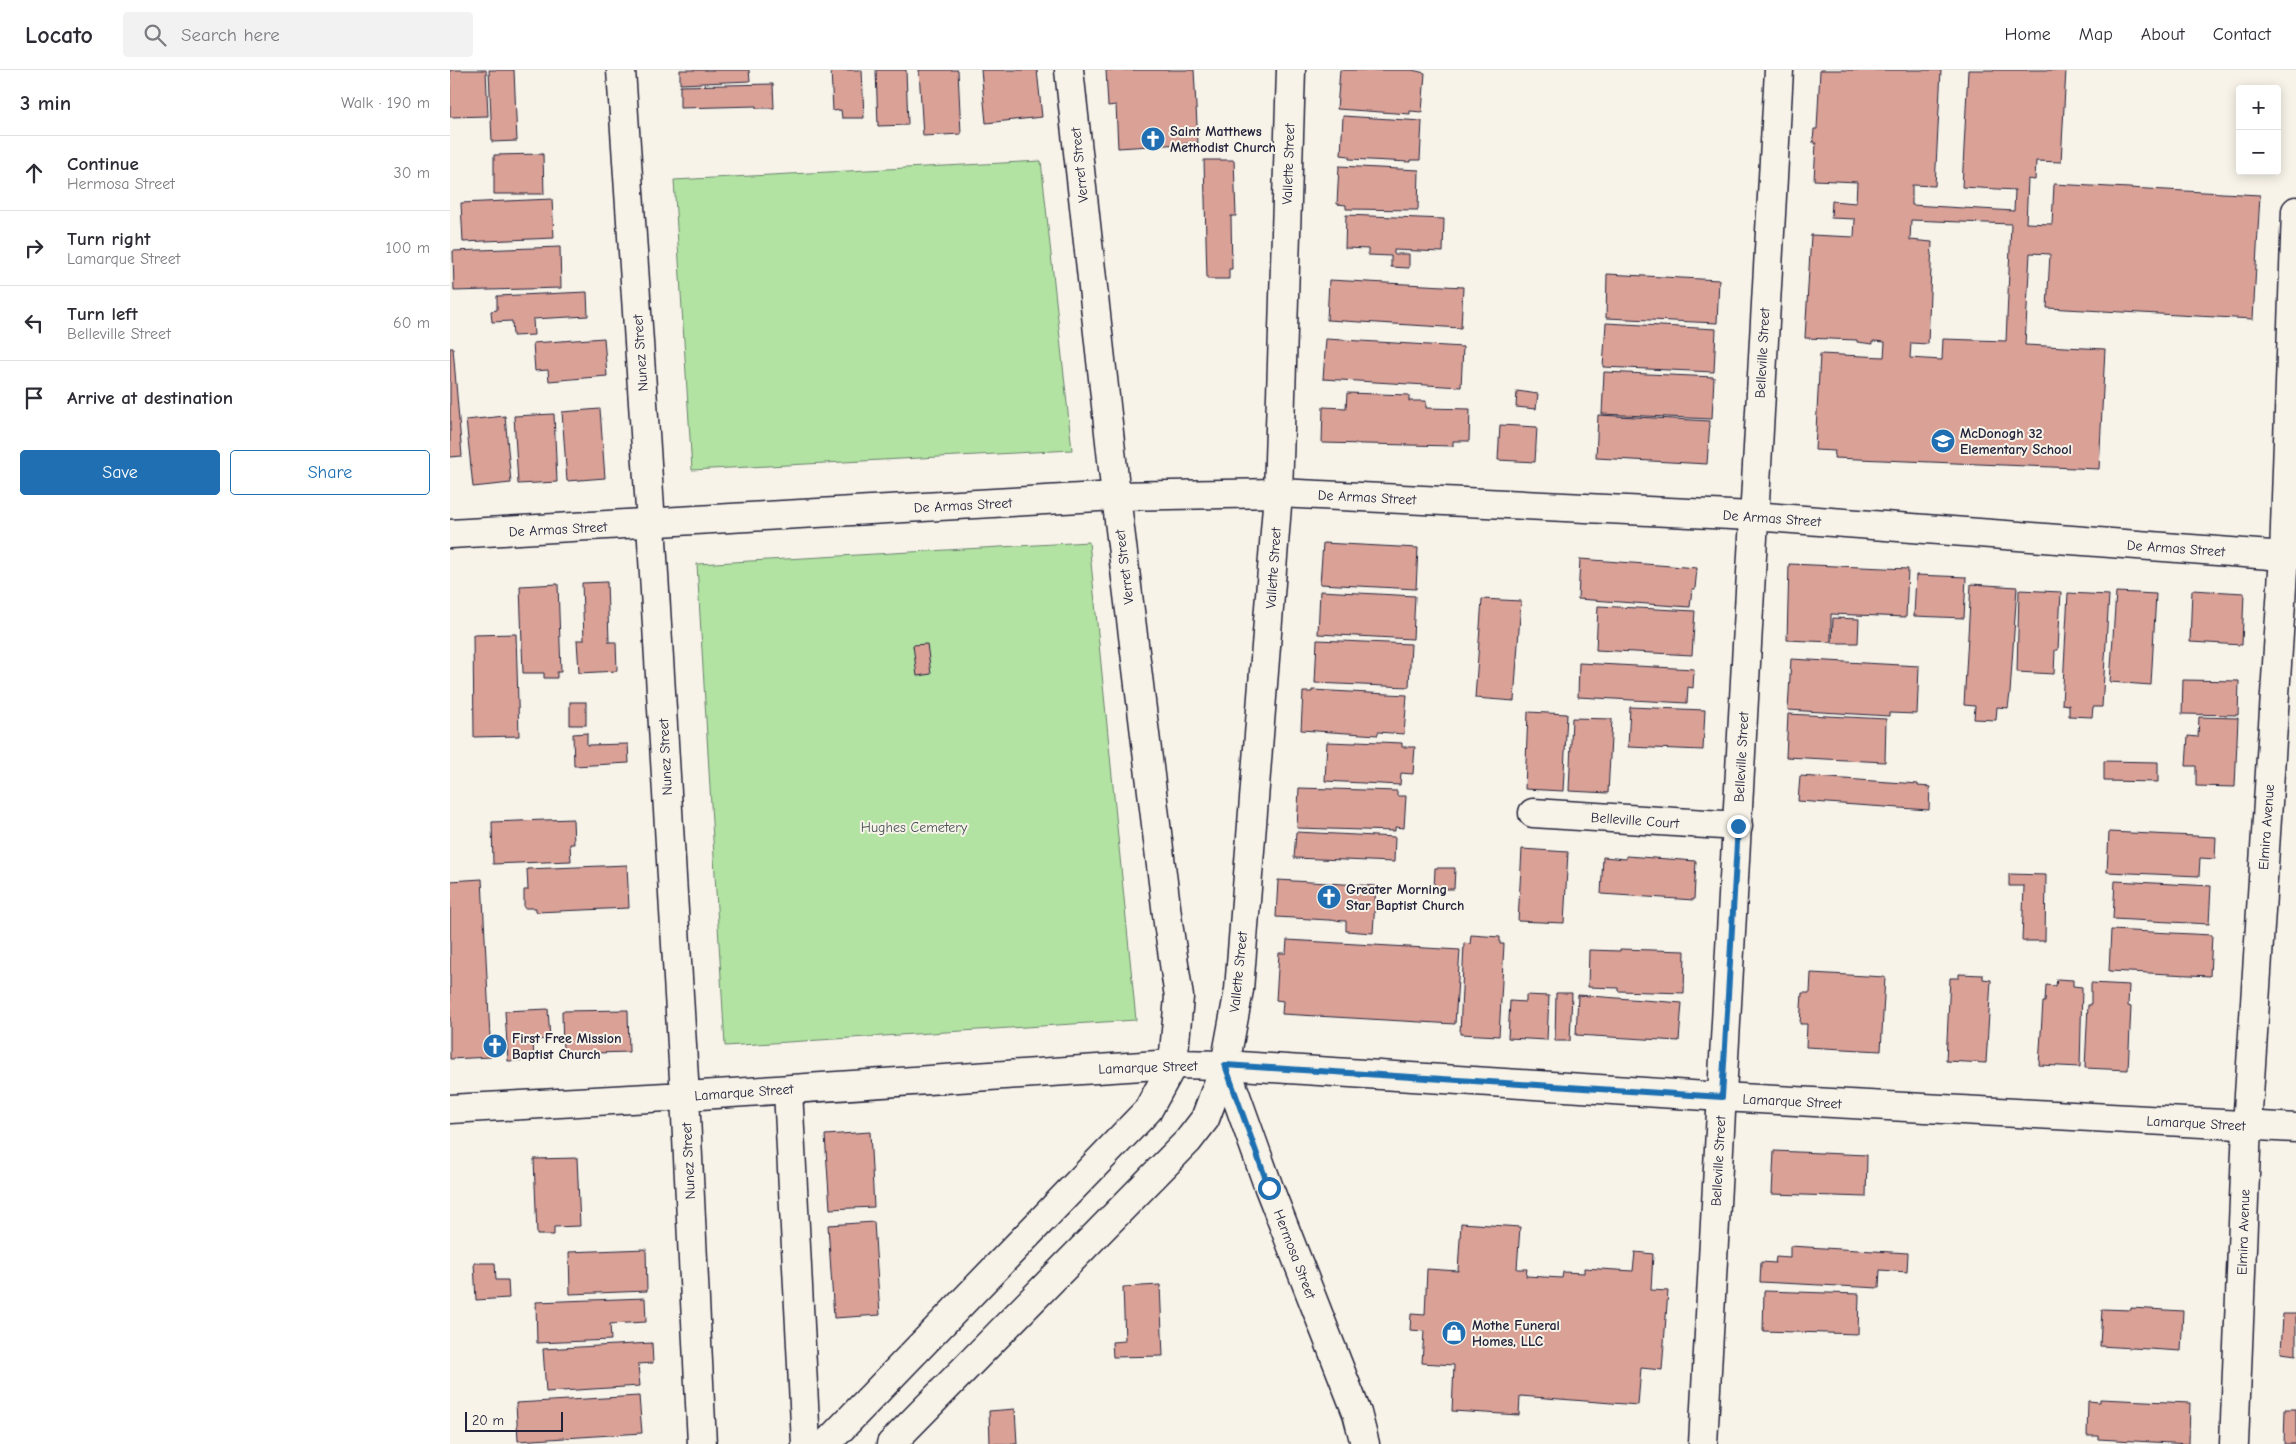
<!DOCTYPE html>
<html lang="en">
<head>
<meta charset="utf-8">
<style>
	body { margin:0; font-family:"Comic Neue",sans-serif; background:#f2f2f3; color:#2b2b33 }
	.controls { position:absolute; right:15px; top:15px; display:grid; overflow:hidden; border-radius:5px; box-shadow:0 2px 12px #0003 }
	.controls button { width:45px; height:45px; display:grid; place-items:center; padding:0; border:0; border-bottom:1px solid #e1e1e2; background:#fff; color:#2b2b33; font:25px sans-serif }
	.scale { position:absolute; left:15px; bottom:12px; width:98px; box-sizing:border-box; padding-left:5px; border:2px solid #22223b; border-top:0; font-size:14px; line-height:18px; white-space:nowrap; color:#22223b; -webkit-text-stroke:4px #f7f3e8; paint-order:stroke }
	.stop { position:absolute; width:15px; height:15px; margin:-11px; border:4px solid #1f6fb2; border-radius:50%; background:#fff }
	.stop.end { background:#1f6fb2; border-color:#fff; box-shadow:0 1px 5px #0008 }
	.list { margin:0; padding:0; list-style:none }
	h2 { display:flex; justify-content:space-between; align-items:center; height:65px; margin:0; padding:0 20px; font-size:21px }
	h2 small { font-size:16px; font-weight:400; color:#7c7c81 }
	.list li { display:grid; grid-template-columns:32px 1fr auto; gap:15px; align-items:center; box-sizing:border-box; height:75px; padding:0 20px; border-top:1px solid #e1e1e2 }
	.list b { display:block; font-size:19px; white-space:nowrap }
	.list p { margin:0; font-size:16px; white-space:nowrap; color:#7c7c81 }
	.list em { font-size:16px; font-style:normal; color:#7c7c81 }
	.actions { display:flex; gap:10px; padding:15px 20px }
	.actions a { flex:1; padding:11px 0; border:1px solid #1f6fb2; border-radius:5px; text-align:center; font-size:18px; color:#1f6fb2 }
	.actions .main { background:#1f6fb2; color:#fff }
	.icon { flex:none; width:28px; height:28px; fill:none; stroke:currentColor; stroke-width:2; stroke-linecap:round; stroke-linejoin:round }
	.map { position:relative; flex:none; width:1846px; height:1374px; overflow:hidden }
	header { display:flex; align-items:center; gap:30px; box-sizing:border-box; height:70px; padding:0 25px; background:#fff; border-bottom:1px solid #e1e1e2 }
	header strong { font-size:24px }
	nav { display:flex; gap:28px; margin-inline-start:auto; font-size:18px }
	.search { width:350px; height:45px; background:#f2f2f3; display:flex; align-items:center; gap:12px; box-sizing:border-box; padding:0 18px; border-radius:5px; color:#7c7c81; font-size:19px }
	main { display:flex }
	aside { flex:1; background:#fff }
	.map>svg:first-child { display:block }
	.green { fill:#b2e3a2; stroke:#6a826e }
	.building { fill:#daa197; stroke:#22223b; fill-rule:evenodd }
	.lines { fill:none; stroke-linecap:round; stroke-linejoin:round }
	.street-casing { stroke:#22223b; stroke-width:31 }
	.secondary-casing { stroke:#22223b; stroke-width:31 }
	.street { stroke:#f7f3e8; stroke-width:28 }
	.secondary { stroke:#f7f3e8; stroke-width:28 }
	.route { stroke:#1f6fb2; stroke-width:6 }
	.labels { text-anchor:middle; stroke-width:4; stroke-linejoin:round; paint-order:stroke }
	.poi-label { font-size:14px; font-weight:bold; fill:#22223b; stroke:#f7f3e8; text-anchor:start }
	.street-label { font-size:14px; fill:#22223b; stroke:#f7f3e8 }
	.park-label { font-size:14px; fill:#465255; stroke:#f7f3e8 }
</style>
</head>
<body>
<header>
<strong>Locato</strong>
<div class="search"><svg class="icon" aria-label="search" viewBox="0 0 24 24"><circle cx="10" cy="10" r="6"/><path d="M15 15l6 6"/></svg>Search here</div>
<nav><a>Home</a><a>Map</a><a>About</a><a>Contact</a></nav>
</header>
<main>
<aside>
<h2>3 min<small>Walk · 190 m</small></h2>
<ul class="list">
<li><svg class="icon" aria-label="ahead" viewBox="0 0 24 24"><path d="M12 20V5M6 11l6-6 6 6"/></svg><div><b>Continue</b><p>Hermosa Street</p></div><em>30 m</em></li>
<li><svg class="icon" aria-label="right" viewBox="0 0 24 24"><path d="M7 20v-9h11M14 6l5 5-5 5"/></svg><div><b>Turn right</b><p>Lamarque Street</p></div><em>100 m</em></li>
<li><svg class="icon" aria-label="left" viewBox="0 0 24 24"><path d="M17 20v-9H6M10 6l-5 5 5 5"/></svg><div><b>Turn left</b><p>Belleville Street</p></div><em>60 m</em></li>
<li><svg class="icon" aria-label="arrive" viewBox="0 0 24 24"><path d="M6 21V4h12l-3 4 3 4H6"/></svg><div><b>Arrive at destination</b></div></li>
</ul>
<div class="actions"><a class="main">Save</a><a>Share</a></div>
</aside>
<div class="map">
<svg width="1846" height="1374" viewBox="0 0 1846 1374">
	<rect width="100%" height="100%" fill="#f7f3e8"/>
	<filter id="ink" filterUnits="userSpaceOnUse"><feTurbulence type="fractalNoise" baseFrequency=".02" numOctaves="2"/><feDisplacementMap in="SourceGraphic" scale="10" xChannelSelector="R" yChannelSelector="G"/><feConvolveMatrix kernelMatrix="1 2 1 2 8 2 1 2 1" color-interpolation-filters="sRGB"/></filter>
	<g filter="url(#ink)">
		<g class="green">
			<polygon points="591,91 622,380 242,400 224,110"/>
			<polygon points="639,472 686,950 275,976 247,494"/>
		</g>
		<g class="building">
			<polygon points="0,0 36,0 38,46 0,47"/>
			<polygon points="39,0 64,0 67,71 42,72"/>
			<polygon points="230,0 299,0 300,11 230,14"/>
			<polygon points="381,0 412,0 414,48 392,48 391,40 383,41"/>
			<polygon points="426,0 456,0 458,55 428,56"/>
			<polygon points="469,0 508,0 511,64 473,66"/>
			<polygon points="531,0 587,0 592,47 536,53"/>
			<polygon points="656,0 744,0 748,73 668,78 666,35 658,36"/>
			<polygon points="890,0 962,0 975,3 972,42 960,41 960,44 887,39"/>
			<path d="M1370,0H1491L1485,116L1462,115V135L1564,141L1565,120L1512,117L1518,0H1616L1611,92L1586,91L1585,110L1578,109L1576,153L1602,154L1604,114L1810,125L1803,249L1597,238L1600,184L1580,183L1575,275L1655,279L1649,399L1384,388L1385,381L1365,380L1370,284L1434,287L1435,272L1423,271V274L1407,272V270L1355,268L1361,165L1404,167L1405,149L1381,148L1382,131L1406,133L1407,112L1364,110L1366,73H1363L1364,59H1367ZM1461,150L1561,154L1556,271L1493,269L1492,290L1460,288L1461,273L1478,274L1482,172L1460,170Z"/>
			<polygon points="323,14 324,38 306,38 306,36 230,38 230,16"/>
			<polygon points="893,46 972,51 970,90 960,90 960,92 899,89 899,86 891,85"/>
			<polygon points="93,84 94,124 44,124 44,85"/>
			<polygon points="754,90 784,90 786,146 781,146 782,199 779,199 779,209 757,209"/>
			<polygon points="889,96 969,100 968,140 896,139 896,135 887,134"/>
			<polygon points="102,129 104,168 13,172 11,133"/>
			<polygon points="896,145 994,149 993,182 944,180 944,184 959,184 959,198 941,197 941,186 918,185 918,179 895,178"/>
			<polygon points="110,177 111,218 4,221 3,181"/>
			<polygon points="1157,204 1269,210 1267,253 1156,248"/>
			<polygon points="879,210 1013,217 1011,258 877,250"/>
			<polygon points="137,222 138,246 83,249 84,265 63,266 62,251 42,252 41,241 47,240 47,226"/>
			<polygon points="1156,253 1266,259 1264,302 1153,297"/>
			<polygon points="154,268 157,306 99,311 98,300 85,301 83,273"/>
			<polygon points="876,269 1013,277 1011,317 873,309"/>
			<polygon points="0,278 3,278 12,386 0,387"/>
			<polygon points="1154,302 1264,307 1262,349 1152,344"/>
			<polygon points="1067,321 1088,324 1086,339 1066,337"/>
			<polygon points="897,323 959,325 959,331 976,331 976,338 1020,339 1019,371 1003,371 1003,376 872,373 873,337 896,338"/>
			<polygon points="150,339 155,408 117,411 112,342"/>
			<polygon points="104,344 107,412 68,414 64,346"/>
			<polygon points="1148,345 1260,351 1257,394 1146,388"/>
			<polygon points="55,346 61,413 23,417 16,350"/>
			<polygon points="1050,355 1087,357 1085,392 1048,390"/>
			<polygon points="873,473 968,478 966,519 870,514"/>
			<polygon points="1130,489 1247,498 1245,519 1242,519 1240,537 1128,529"/>
			<polygon points="1339,494 1458,499 1456,547 1381,544 1381,572 1337,570"/>
			<polygon points="1466,505 1516,507 1514,548 1464,546"/>
			<polygon points="157,512 159,572 166,572 167,601 129,603 127,570 134,570 132,513"/>
			<polygon points="108,514 111,602 107,602 107,608 94,608 94,603 73,603 70,516"/>
			<polygon points="1521,514 1567,517 1560,623 1558,638 1547,637 1546,650 1524,649 1525,636 1514,635"/>
			<polygon points="1569,520 1611,522 1608,580 1605,580 1604,604 1567,602"/>
			<polygon points="1742,520 1794,523 1792,575 1740,572"/>
			<polygon points="870,521 965,526 963,569 868,564"/>
			<polygon points="1666,522 1706,524 1701,615 1660,612"/>
			<polygon points="1618,523 1659,525 1652,637 1643,637 1642,647 1619,646 1619,635 1612,634"/>
			<polygon points="1032,529 1071,531 1064,631 1025,628"/>
			<polygon points="1148,536 1245,541 1242,585 1146,580"/>
			<polygon points="1383,548 1409,549 1408,573 1382,573"/>
			<polygon points="66,564 69,666 24,667 23,565"/>
			<polygon points="867,570 961,574 959,617 865,613"/>
			<polygon points="477,574 481,604 467,606 463,575"/>
			<polygon points="1341,589 1469,596 1467,644 1439,643 1439,646 1338,640"/>
			<polygon points="1129,593 1244,599 1243,618 1238,617 1237,633 1128,627"/>
			<polygon points="1733,610 1789,611 1788,645 1732,644"/>
			<polygon points="862,620 957,625 954,664 928,662 928,665 851,660 853,622 862,622"/>
			<rect x="120" y="632" width="16" height="23"/>
			<polygon points="1180,637 1255,640 1253,680 1178,677"/>
			<polygon points="1078,642 1117,644 1113,721 1075,719"/>
			<polygon points="1338,644 1436,649 1435,692 1336,687"/>
			<polygon points="1749,647 1788,648 1785,717 1746,716 1746,696 1736,696 1738,666 1748,667"/>
			<polygon points="1122,648 1162,649 1158,723 1119,721"/>
			<polygon points="137,663 137,675 178,674 179,693 124,696 123,664"/>
			<polygon points="906,671 952,673 952,677 965,677 963,704 951,703 950,715 875,711 877,672 906,673"/>
			<polygon points="1654,691 1708,692 1708,712 1654,711"/>
			<polygon points="1350,706 1468,714 1468,716 1480,717 1479,740 1348,731"/>
			<polygon points="849,718 947,721 947,726 956,726 954,758 945,757 945,761 847,758"/>
			<polygon points="123,749 124,774 120,774 121,791 43,794 42,752"/>
			<polygon points="846,762 945,767 944,792 844,788"/>
			<polygon points="1659,762 1766,767 1765,789 1750,788 1749,806 1657,802"/>
			<polygon points="1072,779 1118,782 1114,853 1068,851"/>
			<polygon points="1176,786 1246,791 1244,830 1151,824 1153,787 1176,789"/>
			<polygon points="177,795 179,838 86,842 86,838 74,838 74,820 78,820 77,799"/>
			<polygon points="985,798 1005,798 1004,819 984,819"/>
			<polygon points="1559,804 1596,805 1595,871 1572,871 1574,816 1559,816"/>
			<polygon points="32,809 41,987 0,989 0,811"/>
			<polygon points="828,810 926,816 923,863 896,861 896,851 826,847"/>
			<polygon points="1665,811 1761,816 1759,854 1663,849"/>
			<polygon points="1661,860 1762,865 1760,906 1659,901"/>
			<polygon points="1021,865 1050,867 1050,874 1054,874 1049,966 1010,964 1014,873 1020,874"/>
			<polygon points="837,870 1010,880 1005,954 832,944 833,931 826,930 829,883 836,883"/>
			<polygon points="1170,879 1235,881 1234,923 1168,921 1168,918 1138,917 1139,880 1170,881"/>
			<polygon points="1361,903 1435,907 1431,981 1356,977 1357,954 1350,954 1352,923 1360,923"/>
			<polygon points="1509,904 1533,905 1533,909 1541,910 1536,993 1496,991 1500,908 1509,908"/>
			<polygon points="1607,909 1623,910 1623,916 1632,917 1630,997 1589,995 1593,932 1595,932 1596,915 1606,916"/>
			<polygon points="1641,913 1679,915 1678,936 1681,937 1678,1000 1635,998 1638,935 1641,935"/>
			<polygon points="1106,923 1122,923 1120,971 1105,971"/>
			<polygon points="1076,925 1099,926 1097,970 1058,968 1060,931 1076,932"/>
			<polygon points="1128,925 1232,933 1229,971 1126,965"/>
			<polygon points="98,939 100,969 83,970 84,990 58,991 55,941"/>
			<polygon points="178,940 179,982 113,984 112,941"/>
			<polygon points="420,1062 424,1137 380,1139 375,1065"/>
			<polygon points="1324,1081 1417,1085 1416,1127 1322,1124"/>
			<polygon points="127,1088 130,1156 104,1157 104,1165 87,1165 84,1089"/>
			<polygon points="424,1152 430,1245 384,1248 378,1155"/>
			<polygon points="1011,1153 1070,1157 1067,1199 1077,1199 1076,1206 1112,1208 1113,1202 1134,1203 1134,1198 1183,1201 1185,1182 1203,1184 1201,1220 1218,1221 1212,1300 1191,1298 1188,1335 1070,1326 1069,1345 1002,1341 1004,1295 972,1293 974,1261 960,1260 961,1244 975,1245 977,1199 1008,1201"/>
			<polygon points="1340,1176 1458,1183 1457,1202 1430,1200 1429,1218 1310,1212 1311,1192 1325,1193 1326,1187 1340,1188"/>
			<polygon points="196,1179 197,1221 120,1224 119,1182"/>
			<polygon points="24,1193 45,1193 46,1210 58,1210 59,1228 26,1230"/>
			<polygon points="710,1215 713,1286 663,1287 662,1272 675,1271 673,1217"/>
			<polygon points="1314,1221 1409,1224 1408,1264 1313,1261"/>
			<polygon points="195,1228 196,1252 160,1254 161,1270 87,1273 86,1232"/>
			<polygon points="1681,1238 1733,1241 1731,1281 1650,1276 1652,1239 1681,1240"/>
			<polygon points="1833,1244 1846,1244 1846,1285 1831,1283"/>
			<polygon points="202,1273 203,1293 188,1294 190,1316 96,1322 93,1279"/>
			<polygon points="189,1326 192,1363 68,1371 66,1333"/>
			<polygon points="1650,1329 1740,1333 1739,1374 1648,1369 1648,1366 1637,1366 1638,1331 1650,1332"/>
			<polygon points="565,1339 567,1374 540,1374 539,1341"/>
			<polygon points="1835,1339 1846,1339 1846,1374 1834,1374"/>
		</g>
		<g class="lines">
			<defs>
				<g id="street">
					<polyline points="0,464 666,426 828,423 1302,446 1834,486"/>
					<polyline points="1083,743 1288,756"/>
					<polyline points="775,995 819,1118 907,1343 915,1374"/>
					<polyline points="0,1039 235,1026 201,454 171,0"/>
					<path d="M1253,1374C1278,916 1302,458 1329,0"/>
					<polyline points="1784,1374 1797,1056 1834,486 1846,141"/>
				</g>
				<g id="secondary">
					<polyline points="338,1020 356,1374"/>
					<polyline points="252,1374 235,1026 723,994 775,995 1272,1027 1846,1058"/>
					<polyline points="376,1374 698,1040 723,994 729,927 718,853 666,426 619,0"/>
					<polyline points="441,1374 738,1071 755,1049 775,995 789,920 828,423 841,0"/>
				</g>
			</defs>
			<use href="#street" class="street-casing"/>
			<use href="#secondary" class="secondary-casing"/>
			<use href="#street" class="street"/>
			<use href="#secondary" class="secondary"/>
		</g>
	</g>
	<g class="lines" filter="url(#ink)">
		<polyline class="route" points="819,1118 775,995 1272,1027 1288,756"/>
	</g>
	<defs>
		<symbol id="church-disc" viewBox="-11 -11 22 22"><circle r="9.5" fill="#1f6fb2" stroke="#f7f3e8"/><path d="M-1.2-6h2.4v3.5h3.3v2.4h-3.3V6h-2.4V-.1h-3.3v-2.4h3.3Z" fill="#fff"/></symbol>
		<symbol id="school-disc" viewBox="-11 -11 22 22"><circle r="9.5" fill="#1f6fb2" stroke="#f7f3e8"/><path d="M0-5L7-2L0 1L-7-2ZM-4 1L0 2.5L4 1V4Q0 6-4 4Z" fill="#fff"/></symbol>
		<symbol id="shop-disc" viewBox="-11 -11 22 22"><circle r="9.5" fill="#1f6fb2" stroke="#f7f3e8"/><path d="M-5-2.5h2.3a2.7 3.5 0 0 1 5.4 0H5L5.5 6h-11ZM-1.5-2.5h3a1.5 2.3 0 0 0-3 0Z" fill="#fff"/></symbol>
	</defs>
	<g fill-rule="evenodd">
		<use href="#church-disc" x="689" y="55" width="28" height="28"/>
		<use href="#school-disc" x="1479" y="357" width="28" height="28"/>
		<use href="#church-disc" x="865" y="813" width="28" height="28"/>
		<use href="#church-disc" x="31" y="962" width="28" height="28"/>
		<use href="#shop-disc" x="990" y="1249" width="28" height="28"/>
	</g>
	<g class="labels">
		<g class="poi-label">
			<text x="720" y="66">Saint Matthews<tspan x="720" dy="16">Methodist Church</tspan></text>
			<text x="1510" y="368">McDonogh 32<tspan x="1510" dy="16">Elementary School</tspan></text>
			<text x="896" y="824">Greater Morning<tspan x="896" dy="16">Star Baptist Church</tspan></text>
			<text x="62" y="973">First Free Mission<tspan x="62" dy="16">Baptist Church</tspan></text>
			<text x="1022" y="1260">Mothe Funeral<tspan x="1022" dy="16">Homes, LLC</tspan></text>
		</g>
		<g class="street-label">
			<text transform="translate(838 94) rotate(-88)" y="5">Vallette Street</text>
			<text transform="translate(629 95) rotate(-96)" y="5">Verret Street</text>
			<text transform="translate(190 283) rotate(-94)" y="5">Nunez Street</text>
			<text transform="translate(1312 283) rotate(-87)" y="5">Belleville Street</text>
			<text transform="translate(917 427) rotate(3)" y="5">De Armas Street</text>
			<text transform="translate(513 435) rotate(-3)" y="5">De Armas Street</text>
			<text transform="translate(1322 448) rotate(4)" y="5">De Armas Street</text>
			<text transform="translate(108 459) rotate(-3)" y="5">De Armas Street</text>
			<text transform="translate(1726 478) rotate(4)" y="5">De Armas Street</text>
			<text transform="translate(674 497) rotate(-97)" y="5">Verret Street</text>
			<text transform="translate(823 498) rotate(-86)" y="5">Vallette Street</text>
			<text transform="translate(215 687) rotate(-93)" y="5">Nunez Street</text>
			<text transform="translate(1291 687) rotate(-87)" y="5">Belleville Street</text>
			<text transform="translate(1185 750) rotate(4)" y="5">Belleville Court</text>
			<text transform="translate(1816 757) rotate(-86)" y="5">Elmira Avenue</text>
			<text transform="translate(788 902) rotate(-84)" y="5">Vallette Street</text>
			<text transform="translate(698 997) rotate(-2)" y="5">Lamarque Street</text>
			<text transform="translate(294 1022) rotate(-4)" y="5">Lamarque Street</text>
			<text transform="translate(1342 1031) rotate(3)" y="5">Lamarque Street</text>
			<text transform="translate(1746 1053) rotate(3)" y="5">Lamarque Street</text>
			<text transform="translate(238 1091) rotate(-93)" y="5">Nunez Street</text>
			<text transform="translate(1268 1091) rotate(-87)" y="5">Belleville Street</text>
			<text transform="translate(1793 1162) rotate(-88)" y="5">Elmira Avenue</text>
			<text transform="translate(845 1184) rotate(69)" y="5">Hermosa Street</text>
		</g>
		<g class="park-label">
			<text x="464" y="762">Hughes Cemetery</text>
		</g>
	</g>
</svg>
<div class="controls">
<button>+</button>
<button>−</button>
</div>
<div class="scale">20 m</div>
<div class="stop" style="left:819px;top:1118px"></div>
<div class="stop end" style="left:1288px;top:756px"></div>
</div>
</main>
</body>
</html>
